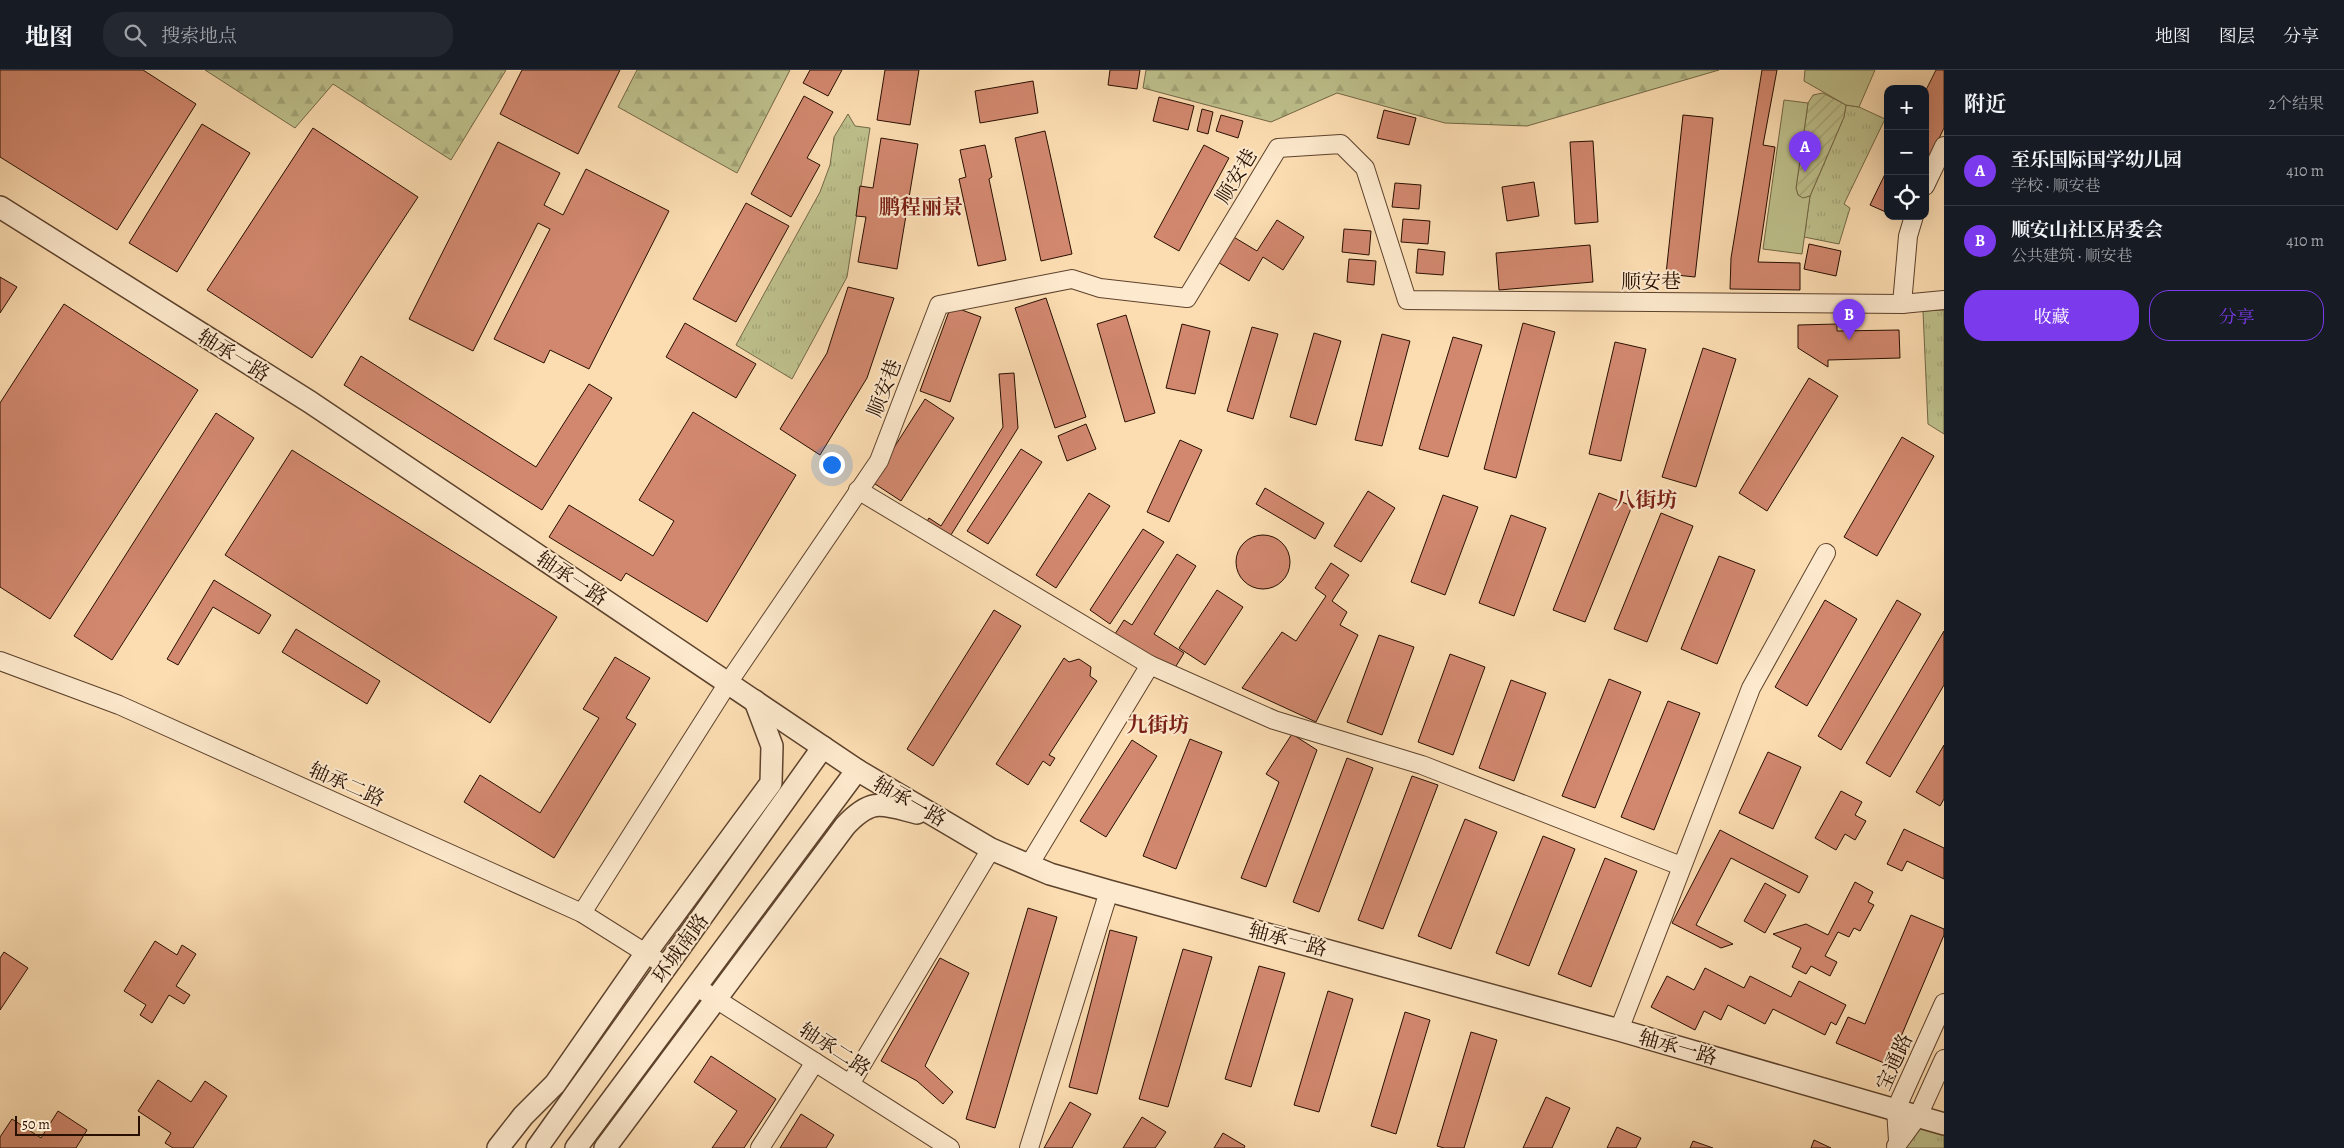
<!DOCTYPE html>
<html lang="zh">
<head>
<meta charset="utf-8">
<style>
	body { margin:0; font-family:Alegreya,"Noto Serif SC",serif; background:#242831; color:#f1f3f6 }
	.controls { position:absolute; right:15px; top:15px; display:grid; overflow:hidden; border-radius:10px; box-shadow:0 5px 20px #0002 }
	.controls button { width:45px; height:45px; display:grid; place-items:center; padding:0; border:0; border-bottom:1px solid #363941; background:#171b24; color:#f1f3f6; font:25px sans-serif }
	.scale { position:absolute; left:15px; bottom:12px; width:125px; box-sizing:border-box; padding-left:5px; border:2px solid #280f00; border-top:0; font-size:14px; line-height:18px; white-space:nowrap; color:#280f00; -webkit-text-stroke:4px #fde9cd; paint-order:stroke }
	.you { position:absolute; left:831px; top:394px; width:18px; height:18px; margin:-12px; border:4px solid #fff; border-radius:50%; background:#1a73e8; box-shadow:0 0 0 8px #1a73e833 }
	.badge { display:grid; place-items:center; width:32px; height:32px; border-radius:50%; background:#7c3aed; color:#fff; font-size:16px; font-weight:700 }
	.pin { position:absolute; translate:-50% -41px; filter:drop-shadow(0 1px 2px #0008) }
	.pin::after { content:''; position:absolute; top:26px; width:18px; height:15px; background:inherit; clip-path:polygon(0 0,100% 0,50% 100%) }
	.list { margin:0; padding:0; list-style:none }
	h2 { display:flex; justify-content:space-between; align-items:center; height:65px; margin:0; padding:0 20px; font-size:21px }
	h2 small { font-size:16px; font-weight:400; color:#9ea1a6 }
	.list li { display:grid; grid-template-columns:32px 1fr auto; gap:15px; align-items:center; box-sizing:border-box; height:70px; padding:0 20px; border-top:1px solid #363941 }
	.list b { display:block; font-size:19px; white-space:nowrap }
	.list p { margin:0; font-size:16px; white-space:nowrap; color:#9ea1a6 }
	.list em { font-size:16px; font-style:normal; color:#9ea1a6 }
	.actions { display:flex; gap:10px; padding:15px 20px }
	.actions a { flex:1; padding:11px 0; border:1px solid #7c3aed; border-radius:20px; text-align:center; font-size:18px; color:#7c3aed }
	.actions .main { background:#7c3aed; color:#fff }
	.icon { flex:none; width:28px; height:28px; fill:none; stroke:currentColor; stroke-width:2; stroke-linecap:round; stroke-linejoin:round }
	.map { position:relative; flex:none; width:1944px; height:1078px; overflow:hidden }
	header { display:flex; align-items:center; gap:30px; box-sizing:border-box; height:70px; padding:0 25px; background:#171b24; border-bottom:1px solid #363941 }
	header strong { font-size:24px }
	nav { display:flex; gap:28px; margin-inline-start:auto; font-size:18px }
	.search { width:350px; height:45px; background:#242831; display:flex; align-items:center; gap:12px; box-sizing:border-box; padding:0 18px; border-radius:20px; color:#9ea1a6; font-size:19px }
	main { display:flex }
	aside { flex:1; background:#171b24 }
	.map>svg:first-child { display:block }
	.grass { fill:url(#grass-tufts); stroke:#736846 }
	.forest { fill:url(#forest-firs); stroke:#736846 }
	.garden { fill:url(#garden-furrows); stroke:#736846 }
	.pitch { fill:#bec18d; stroke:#736846 }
	.building { fill:#d2886f; stroke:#280f00 }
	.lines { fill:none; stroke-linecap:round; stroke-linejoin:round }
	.minor-casing { stroke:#5d422c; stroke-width:20 }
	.tertiary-casing { stroke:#5d422c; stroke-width:24 }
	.minor { stroke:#fde9cd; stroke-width:18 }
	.tertiary { stroke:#fde9cd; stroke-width:21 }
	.labels { text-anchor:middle; stroke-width:4; stroke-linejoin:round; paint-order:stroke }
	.street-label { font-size:20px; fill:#280f00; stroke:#fde9cd }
	.neighbourhood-label { font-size:21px; font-weight:bold; fill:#7a1f14; stroke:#fde9cd }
</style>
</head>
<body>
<header>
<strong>地图</strong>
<div class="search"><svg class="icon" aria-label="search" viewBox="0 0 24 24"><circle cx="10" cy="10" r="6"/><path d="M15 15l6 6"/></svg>搜索地点</div>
<nav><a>地图</a><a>图层</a><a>分享</a></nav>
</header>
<main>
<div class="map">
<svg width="1944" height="1078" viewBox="0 0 1944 1078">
	<defs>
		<pattern id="grass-tufts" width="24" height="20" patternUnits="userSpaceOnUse" patternTransform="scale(1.25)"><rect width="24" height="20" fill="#bec18d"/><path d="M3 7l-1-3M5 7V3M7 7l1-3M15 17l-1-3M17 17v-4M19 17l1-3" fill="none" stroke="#a3a578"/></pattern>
		<pattern id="forest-firs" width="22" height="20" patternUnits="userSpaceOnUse" patternTransform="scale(1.25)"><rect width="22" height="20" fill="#bec18d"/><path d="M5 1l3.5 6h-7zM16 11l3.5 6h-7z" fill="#a3a578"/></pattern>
		<pattern id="garden-furrows" width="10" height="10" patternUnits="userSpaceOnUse" patternTransform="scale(1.25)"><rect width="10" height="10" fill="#bec18d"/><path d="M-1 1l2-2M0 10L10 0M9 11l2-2" fill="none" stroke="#a3a578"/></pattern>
	</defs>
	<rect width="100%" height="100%" fill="#fcddb2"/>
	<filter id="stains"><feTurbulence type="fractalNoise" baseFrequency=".004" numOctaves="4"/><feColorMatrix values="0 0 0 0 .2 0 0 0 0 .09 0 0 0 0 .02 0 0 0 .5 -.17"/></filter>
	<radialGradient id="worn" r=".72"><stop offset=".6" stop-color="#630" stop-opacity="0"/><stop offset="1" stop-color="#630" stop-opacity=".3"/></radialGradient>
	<g class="grass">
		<polygon points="1846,35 1859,37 1885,49 1844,134 1850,138 1839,174 1804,167 1810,126 1844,47"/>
		<polygon points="848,44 855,56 870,58 847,207 792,309 736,275 820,122 830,95 834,67"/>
		<polygon points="1944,240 1944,364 1928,354 1923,241"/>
		<polygon points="1918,1046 1944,1054 1944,1078 1896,1078"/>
	</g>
	<g class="forest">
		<polygon points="205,0 506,0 451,90 333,14 295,58"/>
		<polygon points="637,0 790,0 737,103 618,37"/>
		<polygon points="1146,0 1719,0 1527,56 1445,53 1337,23 1271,52 1143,18"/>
	</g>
	<polygon class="garden" points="1823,23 1846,35 1844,47 1810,126 1803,129 1798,125 1796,118 1808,33 1813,25"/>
	<g class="pitch">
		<polygon points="1805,0 1875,0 1859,37 1846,35 1804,11"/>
		<polygon points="1784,30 1808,33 1796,118 1798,125 1803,128 1810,126 1802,184 1763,179"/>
	</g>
	<g class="building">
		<polygon points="0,0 143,0 196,34 117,160 0,87"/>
		<polygon points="522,0 620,0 578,84 500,44"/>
		<polygon points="810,0 842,0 828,26 803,13"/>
		<polygon points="885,0 919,0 910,55 877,50"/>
		<polygon points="1110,0 1140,0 1137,19 1108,15"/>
		<polygon points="1762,0 1777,0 1763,75 1775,77 1758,192 1800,193 1800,220 1730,219 1731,188"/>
		<polygon points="1936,0 1944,0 1944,58 1925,97 1925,22"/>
		<polygon points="1033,11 1038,43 980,53 975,21"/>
		<polygon points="804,26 833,42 807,88 820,95 791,147 751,124"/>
		<polygon points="1159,27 1194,36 1188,60 1153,51"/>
		<polygon points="1202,39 1213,42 1208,64 1197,61"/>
		<polygon points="1384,40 1416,48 1409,75 1377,68"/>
		<polygon points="1221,45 1243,51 1238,68 1216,61"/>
		<polygon points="1683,45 1713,48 1695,207 1666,204"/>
		<polygon points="202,54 250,83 177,202 129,173"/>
		<polygon points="313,58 418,127 312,288 207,220"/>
		<polygon points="1045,61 1072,184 1041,191 1015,68"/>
		<polygon points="881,68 918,74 897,199 858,192 866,147 856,146 860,116 873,118"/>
		<polygon points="1593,71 1598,152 1575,154 1570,72"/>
		<polygon points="498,72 560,103 544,135 563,145 586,99 669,141 589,299 550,280 544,293 494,269 550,159 538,153 473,281 409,249"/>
		<polygon points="985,75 992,107 989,109 1006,190 978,196 959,109 966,107 960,80"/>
		<polygon points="1204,75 1229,88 1179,181 1154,167"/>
		<polygon points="1888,98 1888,143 1870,135"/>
		<polygon points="1534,112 1539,146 1507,151 1502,117"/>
		<polygon points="1395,113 1421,115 1419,139 1392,137"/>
		<polygon points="746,133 789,156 736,252 693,229"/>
		<polygon points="1403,149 1430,151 1428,174 1401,172"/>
		<polygon points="1277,150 1304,167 1283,200 1263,187 1249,211 1216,191 1232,166 1257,181"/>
		<polygon points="1344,159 1371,161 1369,185 1342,182"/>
		<polygon points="1809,174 1841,181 1836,206 1804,199"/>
		<polygon points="1590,175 1593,212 1499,220 1496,183"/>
		<polygon points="1418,179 1445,182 1443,205 1416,203"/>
		<polygon points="1349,189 1376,191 1374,215 1347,212"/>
		<polygon points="0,207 17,217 0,243"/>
		<polygon points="848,217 894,228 867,308 820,385 780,359 827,283"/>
		<polygon points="1046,228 1086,347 1055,358 1015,238"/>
		<polygon points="64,234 198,320 50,549 0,517 0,333"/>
		<polygon points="951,236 981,247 950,332 920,321"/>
		<polygon points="1126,245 1155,343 1125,352 1097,254"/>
		<polygon points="685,253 756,294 736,328 666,287"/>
		<polygon points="1523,253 1555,262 1516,408 1484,399"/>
		<polygon points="1182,254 1210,261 1195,324 1166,318"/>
		<polygon points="1837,254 1837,261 1899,260 1900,288 1828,290 1828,297 1798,278 1798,255"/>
		<polygon points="1252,257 1278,264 1253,349 1227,341"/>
		<polygon points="1314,263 1341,271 1316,355 1290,347"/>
		<polygon points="1382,264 1410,271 1382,376 1355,370"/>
		<polygon points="1453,267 1482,275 1448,387 1419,379"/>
		<polygon points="1615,272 1646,279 1621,391 1589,384"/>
		<polygon points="1703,278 1736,289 1696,417 1662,407"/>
		<polygon points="361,286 536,397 589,314 612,328 542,440 344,315"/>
		<polygon points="1014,303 1018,358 949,468 926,453 929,448 941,456 1003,357 999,304"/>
		<polygon points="1809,308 1838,326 1767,441 1739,423"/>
		<polygon points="925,329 954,348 901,431 872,412"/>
		<polygon points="693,342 796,405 707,552 626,503 621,511 549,467 569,435 653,486 674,451 639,430"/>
		<polygon points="216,343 254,368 112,590 74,566"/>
		<polygon points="1086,354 1096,379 1067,391 1058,366"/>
		<polygon points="1902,367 1934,386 1877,486 1844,467"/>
		<polygon points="1180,370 1202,380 1169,452 1147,442"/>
		<polygon points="1021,379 1042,392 988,474 967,461"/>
		<polygon points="292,380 557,547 490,653 225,485"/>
		<polygon points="1265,418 1324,453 1315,469 1256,434"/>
		<polygon points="1368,421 1395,438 1361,492 1334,476"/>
		<polygon points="1089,423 1110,436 1056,518 1036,505"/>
		<polygon points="1599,423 1632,436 1585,552 1553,540"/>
		<polygon points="1443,425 1478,437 1445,525 1411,512"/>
		<polygon points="1661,443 1693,456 1647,572 1614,559"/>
		<polygon points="1511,445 1546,458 1514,546 1479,533"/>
		<polygon points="1143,459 1164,472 1110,554 1090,540"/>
		<circle cx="1263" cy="492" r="27"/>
		<polygon points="1177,484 1196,496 1154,564 1184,583 1173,601 1115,564 1124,550 1132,555"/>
		<polygon points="1719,486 1755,500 1717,594 1681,579"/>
		<polygon points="1331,493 1349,505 1332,531 1347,542 1340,555 1358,565 1316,652 1242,618 1282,562 1296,571 1326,526 1315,518"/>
		<polygon points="214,510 271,545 259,564 213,537 178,595 167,589"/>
		<polygon points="1217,520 1243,537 1205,595 1179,578"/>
		<polygon points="1825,530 1857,549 1807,636 1775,617"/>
		<polygon points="1897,530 1921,544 1841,680 1818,666"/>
		<polygon points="994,540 1021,556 933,696 907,679"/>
		<polygon points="296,559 380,611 367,634 282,582"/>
		<polygon points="1944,561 1944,615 1890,707 1866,693"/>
		<polygon points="1379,565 1414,577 1382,665 1347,652"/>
		<polygon points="1450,584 1485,597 1453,685 1418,672"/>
		<polygon points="615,587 650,608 626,648 636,654 554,788 464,732 480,705 540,743 599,648 583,639"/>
		<polygon points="1064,588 1069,592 1079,589 1091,597 1090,606 1097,611 1049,685 1055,688 1050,696 1043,691 1028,715 996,694"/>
		<polygon points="1609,609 1641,622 1595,738 1562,726"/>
		<polygon points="1511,610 1546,623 1514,711 1479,698"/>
		<polygon points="1668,631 1700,643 1654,760 1621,747"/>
		<polygon points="1292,664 1317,680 1266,817 1241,808 1279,712 1266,704"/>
		<polygon points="1190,669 1222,682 1176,799 1143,786"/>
		<polygon points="1132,670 1157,686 1106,767 1080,751"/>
		<polygon points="1944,675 1944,729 1940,736 1916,722"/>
		<polygon points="1768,682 1801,697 1773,759 1739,743"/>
		<polygon points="1347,688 1373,698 1319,842 1293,832"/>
		<polygon points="1412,706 1438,715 1383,859 1358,850"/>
		<polygon points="1841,721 1862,732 1855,745 1866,751 1855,770 1845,764 1836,780 1815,768"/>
		<polygon points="1465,749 1497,762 1451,879 1418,866"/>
		<polygon points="1904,759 1944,778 1944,809 1907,791 1902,801 1887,794"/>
		<polygon points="1720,760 1808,806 1799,823 1731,788 1696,855 1733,874 1721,878 1672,853"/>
		<polygon points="1543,766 1575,779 1529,896 1496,883"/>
		<polygon points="1605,788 1637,801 1591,917 1558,904"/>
		<polygon points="1855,812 1873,822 1868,832 1874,835 1860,861 1854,858 1849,867 1838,862 1825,886 1837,892 1830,906 1811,896 1806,904 1792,897 1801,878 1773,864 1806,854 1828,865"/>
		<polygon points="1765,813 1786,825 1765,863 1744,851"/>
		<polygon points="1028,838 1057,847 995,1058 966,1049"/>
		<polygon points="1911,845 1944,859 1944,865 1889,995 1836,973 1848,947 1865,954"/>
		<polygon points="1110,860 1137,867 1097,1024 1069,1017"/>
		<polygon points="155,871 177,885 182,875 196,884 176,916 190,925 184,934 169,925 152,953 140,945 146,935 124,921"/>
		<polygon points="1183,879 1212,887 1168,1037 1139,1029"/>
		<polygon points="4,882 28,898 0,940 0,888"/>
		<polygon points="940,888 969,903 925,996 953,1022 943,1034 917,1011 881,991"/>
		<polygon points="1259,896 1285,903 1251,1017 1225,1009"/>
		<polygon points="1705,898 1744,918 1750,906 1791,927 1799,911 1846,935 1836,955 1831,952 1825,965 1773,939 1765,954 1728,935 1721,950 1704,941 1695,960 1651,937 1667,906 1694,920"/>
		<polygon points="1328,921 1353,929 1319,1042 1294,1035"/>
		<polygon points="1405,942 1430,950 1396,1064 1371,1056"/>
		<polygon points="1471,962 1497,970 1464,1078 1444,1078 1437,1076"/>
		<polygon points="711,986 776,1029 744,1078 712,1078 737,1041 694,1012"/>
		<polygon points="158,1010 191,1032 205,1011 227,1026 193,1078 173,1078 165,1073 171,1063 138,1041"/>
		<polygon points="1546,1027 1570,1038 1552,1078 1523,1078"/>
		<polygon points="1070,1032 1091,1044 1072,1078 1044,1078"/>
		<polygon points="58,1041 87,1060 76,1078 0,1078 0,1067 12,1049 41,1068"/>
		<polygon points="801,1044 834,1065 826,1078 780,1078"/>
		<polygon points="1142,1047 1166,1062 1155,1078 1123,1078"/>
		<polygon points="1617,1057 1641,1068 1636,1078 1607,1078"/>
		<polygon points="1223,1063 1245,1076 1244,1078 1214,1078"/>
		<polygon points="1814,1070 1831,1078 1811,1078"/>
		<polygon points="1693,1071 1713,1078 1690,1078"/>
	</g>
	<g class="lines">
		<defs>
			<g id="minor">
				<polyline points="1925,116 1944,76"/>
				<polyline points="1902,234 1908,166 1914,146"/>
				<polyline points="858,420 1150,595 1274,650 1422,695 1681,796"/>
				<polyline points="0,591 119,635 582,843 666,896"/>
				<polyline points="1029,795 1150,595"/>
				<polyline points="582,843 728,613 879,391 939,235 1072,209 1100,218 1187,228 1278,78 1341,74 1365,98 1407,230 1902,234 1944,230"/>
				<polyline points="697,917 950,1078"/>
				<polyline points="1619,960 1751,618 1826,483"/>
				<polyline points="850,1014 991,779"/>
				<polyline points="1898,1071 1896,1039 1944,933"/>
				<polyline points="1896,1076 1918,1046 1944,989"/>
				<polyline points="760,1078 815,992"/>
				<polyline points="1029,1078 1109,821"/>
			</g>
			<g id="tertiary">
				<polyline points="0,137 310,332 857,700 991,779 1050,804 1109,821 1619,960 1944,1054"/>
				<polyline points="498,1078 523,1046 555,1014 646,883 771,713 772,676 755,631"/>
				<polyline points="537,1078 823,677"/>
				<polyline points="576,1078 857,700"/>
				<path d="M605,1078L845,756C872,727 882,734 917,743"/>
			</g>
		</defs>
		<use href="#minor" class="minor-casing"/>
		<use href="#tertiary" class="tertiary-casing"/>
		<use href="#minor" class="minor"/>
		<use href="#tertiary" class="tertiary"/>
	</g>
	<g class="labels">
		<g class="street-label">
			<text transform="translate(1236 106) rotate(-59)" y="7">顺安巷</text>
			<text x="1651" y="218">顺安巷</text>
			<text transform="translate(234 285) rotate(32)" y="7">轴承一路</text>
			<text transform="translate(884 318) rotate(-69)" y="7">顺安巷</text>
			<text transform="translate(572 508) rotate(34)" y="7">轴承一路</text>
			<text transform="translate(347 714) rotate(24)" y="7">轴承二路</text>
			<text transform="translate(910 731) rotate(30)" y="7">轴承一路</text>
			<text transform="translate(1288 869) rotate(15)" y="7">轴承一路</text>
			<text transform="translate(680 878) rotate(-54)" y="7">环城南路</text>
			<text transform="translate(1678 977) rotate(16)" y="7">轴承一路</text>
			<text transform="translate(835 979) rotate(33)" y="7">轴承二路</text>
			<text transform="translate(1894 992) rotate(-66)" y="7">宝通路</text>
		</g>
		<g class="neighbourhood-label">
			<text x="921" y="144">鹏程丽景</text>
			<text x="1646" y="437">八街坊</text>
			<text x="1158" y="662">九街坊</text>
		</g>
	</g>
	<rect width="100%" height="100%" filter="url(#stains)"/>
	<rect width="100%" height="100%" fill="url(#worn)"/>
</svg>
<div class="controls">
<button>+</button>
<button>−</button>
<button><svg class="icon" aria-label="locate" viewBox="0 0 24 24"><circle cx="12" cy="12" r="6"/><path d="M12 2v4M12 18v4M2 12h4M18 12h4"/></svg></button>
</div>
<div class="scale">50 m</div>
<div class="you"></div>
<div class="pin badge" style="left:1805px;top:102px">A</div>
<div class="pin badge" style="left:1849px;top:270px">B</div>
</div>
<aside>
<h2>附近<small>2个结果</small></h2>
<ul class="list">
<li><span class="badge">A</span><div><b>至乐国际国学幼儿园</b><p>学校 · 顺安巷</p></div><em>410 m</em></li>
<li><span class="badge">B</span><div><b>顺安山社区居委会</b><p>公共建筑 · 顺安巷</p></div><em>410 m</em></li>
</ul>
<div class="actions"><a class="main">收藏</a><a>分享</a></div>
</aside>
</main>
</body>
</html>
